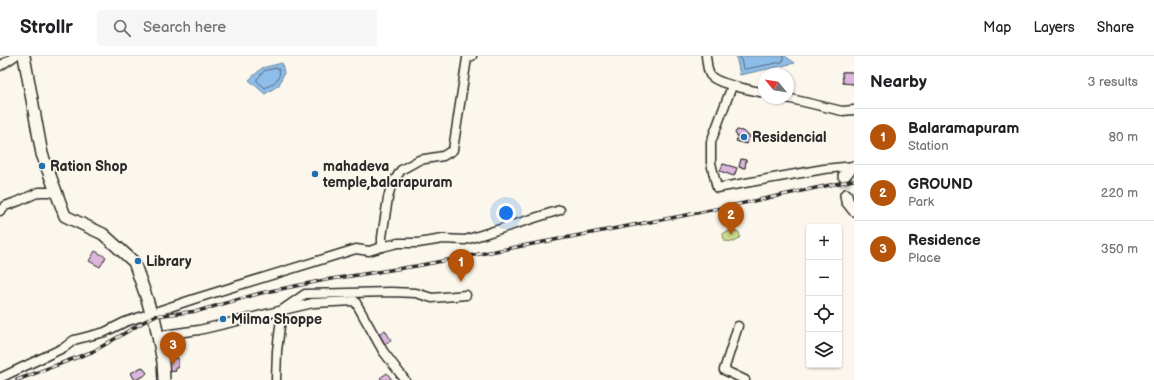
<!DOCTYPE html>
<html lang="en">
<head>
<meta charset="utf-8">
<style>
	body { margin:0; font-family:"Balsamiq Sans",sans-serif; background:#f6f6f6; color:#202124 }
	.controls { position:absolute; right:12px; bottom:12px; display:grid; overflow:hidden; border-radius:4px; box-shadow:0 1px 3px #0004 }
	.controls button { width:36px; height:36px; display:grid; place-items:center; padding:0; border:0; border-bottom:1px solid #e0e0e0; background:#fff; color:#202124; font:20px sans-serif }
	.compass { position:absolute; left:758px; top:12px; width:36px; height:36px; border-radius:50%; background:#fff; box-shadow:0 1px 3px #0004; rotate:300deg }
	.you { position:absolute; left:506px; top:157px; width:14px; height:14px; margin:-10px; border:3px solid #fff; border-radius:50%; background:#1a73e8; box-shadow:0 0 0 6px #1a73e833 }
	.badge { display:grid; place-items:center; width:26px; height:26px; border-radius:50%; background:#b45309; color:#fff; font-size:13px; font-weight:700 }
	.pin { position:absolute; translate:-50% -33px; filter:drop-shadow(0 1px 2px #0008) }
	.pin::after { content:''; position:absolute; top:21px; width:14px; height:12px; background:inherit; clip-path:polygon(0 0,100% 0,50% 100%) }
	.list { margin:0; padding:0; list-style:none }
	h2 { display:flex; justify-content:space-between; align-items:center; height:52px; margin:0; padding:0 16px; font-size:17px }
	h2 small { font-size:13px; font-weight:400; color:#757577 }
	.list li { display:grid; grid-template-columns:26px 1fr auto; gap:12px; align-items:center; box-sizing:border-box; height:56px; padding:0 16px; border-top:1px solid #e0e0e0 }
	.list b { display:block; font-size:15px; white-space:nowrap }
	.list p { margin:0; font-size:13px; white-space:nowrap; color:#757577 }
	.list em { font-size:13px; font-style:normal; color:#757577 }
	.icon { flex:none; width:22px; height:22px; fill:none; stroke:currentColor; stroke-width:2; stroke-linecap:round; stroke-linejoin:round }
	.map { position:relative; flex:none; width:854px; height:324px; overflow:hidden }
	header { display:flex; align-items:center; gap:24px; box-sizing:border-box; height:56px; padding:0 20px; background:#fff; border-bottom:1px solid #e0e0e0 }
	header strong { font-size:19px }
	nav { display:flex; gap:22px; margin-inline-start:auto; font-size:14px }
	.search { width:280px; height:36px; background:#f6f6f6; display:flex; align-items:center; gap:10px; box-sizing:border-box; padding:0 14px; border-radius:4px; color:#757577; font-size:15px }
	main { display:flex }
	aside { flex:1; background:#fff }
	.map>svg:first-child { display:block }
	.green { fill:#cddd91; stroke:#7c845e }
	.water { fill:#8ebde9; stroke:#66839d }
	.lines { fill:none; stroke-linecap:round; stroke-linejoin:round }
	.shore { stroke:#536577; stroke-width:1 }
	.building { fill:#ddb6de; stroke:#2b2b2b }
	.secondary-tunnel { stroke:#d1cec5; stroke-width:11; stroke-dasharray:11 5.5; stroke-linecap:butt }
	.street-casing { stroke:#2b2b2b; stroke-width:11 }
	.secondary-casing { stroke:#2b2b2b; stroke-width:14 }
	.street { stroke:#fbf7ec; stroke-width:8 }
	.secondary { stroke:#fbf7ec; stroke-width:11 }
	.rail-casing { stroke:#2b2b2b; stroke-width:3.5 }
	.rail { stroke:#fbf7ec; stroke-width:2; stroke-dasharray:6; stroke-linecap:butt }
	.poi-dot { fill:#1f6fb2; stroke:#fbf7ec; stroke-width:1.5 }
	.labels { text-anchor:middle; stroke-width:3.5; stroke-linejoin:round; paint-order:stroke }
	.poi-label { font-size:14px; font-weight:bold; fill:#2b2b2b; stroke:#fbf7ec; text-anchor:start }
</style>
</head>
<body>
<header>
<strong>Strollr</strong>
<div class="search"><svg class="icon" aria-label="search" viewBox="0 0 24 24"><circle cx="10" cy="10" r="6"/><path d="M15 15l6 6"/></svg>Search here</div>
<nav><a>Map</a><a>Layers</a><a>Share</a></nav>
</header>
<main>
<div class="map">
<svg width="854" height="324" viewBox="0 0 854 324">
	<rect width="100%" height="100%" fill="#fbf7ec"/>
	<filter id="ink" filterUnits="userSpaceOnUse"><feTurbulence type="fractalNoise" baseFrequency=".025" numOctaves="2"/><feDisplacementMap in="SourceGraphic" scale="8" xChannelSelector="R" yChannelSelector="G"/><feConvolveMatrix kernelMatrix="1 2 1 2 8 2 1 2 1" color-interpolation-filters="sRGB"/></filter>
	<g filter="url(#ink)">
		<polygon class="green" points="732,175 739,176 740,181 735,186 724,185 723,177"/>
		<g class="water">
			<polygon points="736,0 785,0 795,7 740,19"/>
			<polygon points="282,7 284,17 279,29 265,38 249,24 262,12"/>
		</g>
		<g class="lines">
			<g class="shore">
				<polyline points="740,0 743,12 745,13 782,6 783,4 783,0"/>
				<path d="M277,12L279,13C282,23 273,28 265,32L257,25V23L264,15Z"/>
			</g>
		</g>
		<g class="building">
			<polygon points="842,16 853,16 854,28 843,27"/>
			<polygon points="842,16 853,16 854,28 843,27"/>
			<polygon points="737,74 742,75 750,80 746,88 736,85 738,81 735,77"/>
			<polygon points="737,74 742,75 750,80 746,88 736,85 738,81 735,77"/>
			<polygon points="741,103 746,104 745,112 739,111"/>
			<polygon points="741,103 746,104 745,112 739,111"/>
			<polygon points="723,108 737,112 734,120 720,115"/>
			<polygon points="723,108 737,112 734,120 720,115"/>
			<polygon points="95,195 106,201 100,211 89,205"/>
			<polygon points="385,274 391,284 385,288 379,278"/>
			<polygon points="178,302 178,312 175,312 176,315 168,316 168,304"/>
			<polygon points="178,302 178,312 175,312 176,315 168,316 168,304"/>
			<polygon points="142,311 147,317 144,320 135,324 131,317"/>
			<polygon points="142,311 147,317 144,320 135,324 131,317"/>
			<polygon points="387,317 392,324 382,324 380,322"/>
		</g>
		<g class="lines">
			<polyline class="secondary-tunnel" points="844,120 846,139"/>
			<defs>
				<g id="street">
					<path d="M706,0C707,6 707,14 710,19C716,28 753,34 764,37"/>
					<polyline points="0,10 15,0"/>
					<polyline points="732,30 711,86 711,107 717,132 824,113 854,110"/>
					<polyline points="787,42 842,55 854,54"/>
					<polyline points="0,155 5,150 19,145 39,136 56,136"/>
					<polyline points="382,191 398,187 418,187 443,183 465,184 560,154"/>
					<polyline points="738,270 724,314 745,324"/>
					<polyline points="157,281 163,279 199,274 313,247 355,245 383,295 405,324"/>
					<polyline points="0,322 65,291 74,284 105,276 125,266 194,243 356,193 369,195 382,191 382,181 388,142 391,130 401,114 419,104 443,100 453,94 467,2 472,0"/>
					<polyline points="276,324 277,295 282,254 305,238 391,236 416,237 432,242 466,239"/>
				</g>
				<g id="secondary">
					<polyline points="24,0 42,98 65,160 103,178 134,206 147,243 151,257 154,260 163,306 164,324"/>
					<polyline points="844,120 850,113 854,111"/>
					<polyline points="846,139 847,145 854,154"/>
				</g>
			</defs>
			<use href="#street" class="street-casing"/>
			<use href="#secondary" class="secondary-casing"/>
			<use href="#street" class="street"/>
			<use href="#secondary" class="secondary"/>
			<defs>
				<polyline id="rail" points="17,324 94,295 154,260 198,255 261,237 325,224 416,210 506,193 687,159 854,124"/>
			</defs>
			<use href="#rail" class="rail-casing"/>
			<use href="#rail" class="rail"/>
		</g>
	</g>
	<g class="poi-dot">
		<circle cx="744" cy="81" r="4"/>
		<circle cx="42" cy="110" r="4"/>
		<circle cx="315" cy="118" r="4"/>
		<circle cx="138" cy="205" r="4"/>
		<circle cx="223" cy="263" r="4"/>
	</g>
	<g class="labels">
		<g class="poi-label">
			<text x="752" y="86">Residencial</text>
			<text x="50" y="115">Ration Shop</text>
			<text x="323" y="115">mahadeva<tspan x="323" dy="16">temple,balarapuram</tspan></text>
			<text x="146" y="210">Library</text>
			<text x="231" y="268">Milma Shoppe</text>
		</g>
	</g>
</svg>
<div class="controls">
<button>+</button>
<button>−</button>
<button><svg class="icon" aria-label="locate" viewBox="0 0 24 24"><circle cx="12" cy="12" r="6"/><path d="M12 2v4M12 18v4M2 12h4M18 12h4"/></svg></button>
<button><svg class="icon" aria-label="layers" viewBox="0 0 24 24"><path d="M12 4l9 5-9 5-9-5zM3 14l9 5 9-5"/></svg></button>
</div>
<svg class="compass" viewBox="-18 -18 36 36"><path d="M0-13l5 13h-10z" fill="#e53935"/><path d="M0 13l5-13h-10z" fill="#757577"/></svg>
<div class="you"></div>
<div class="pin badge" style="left:461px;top:226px">1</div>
<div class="pin badge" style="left:731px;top:179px">2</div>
<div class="pin badge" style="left:173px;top:309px">3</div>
</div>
<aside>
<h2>Nearby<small>3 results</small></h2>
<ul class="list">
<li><span class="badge">1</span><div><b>Balaramapuram</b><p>Station</p></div><em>80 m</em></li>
<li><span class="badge">2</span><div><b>GROUND</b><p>Park</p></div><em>220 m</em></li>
<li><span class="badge">3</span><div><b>Residence</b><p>Place</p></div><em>350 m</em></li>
</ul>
</aside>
</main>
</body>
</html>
